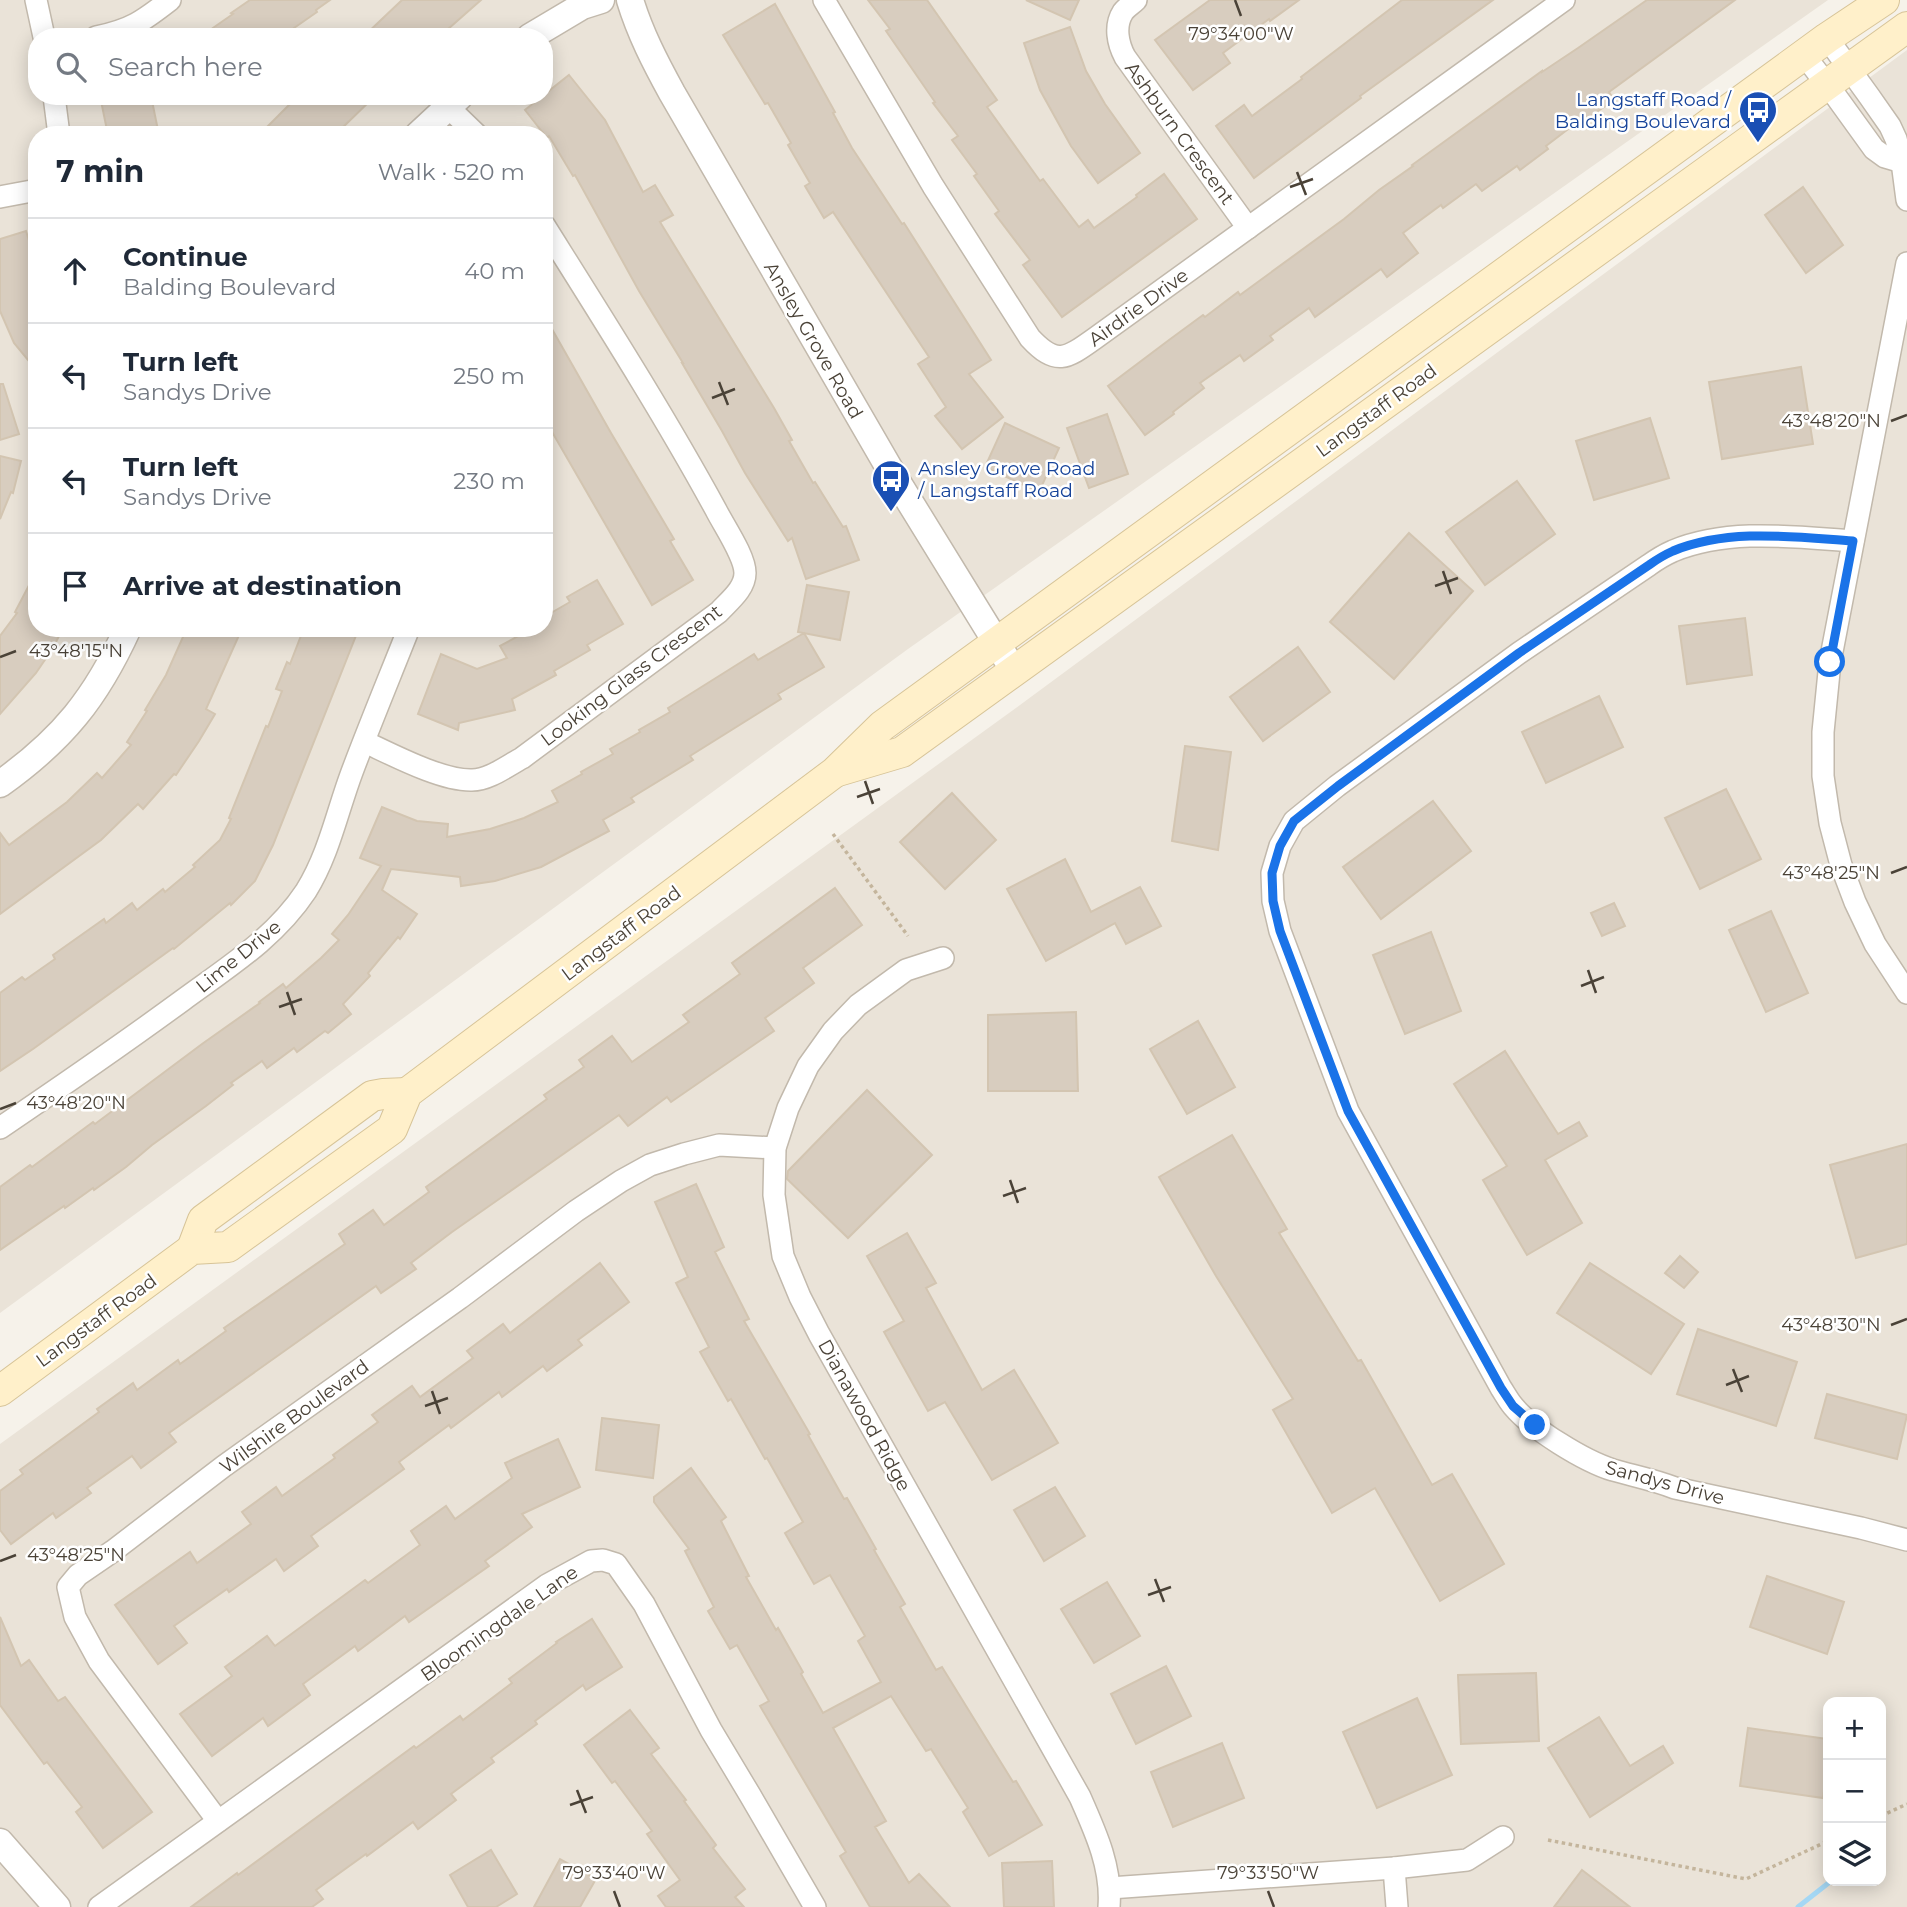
<!DOCTYPE html>
<html lang="en">
<head>
<meta charset="utf-8">
<style>
	body { margin:0; font-family:Montserrat,sans-serif; background:#f6f6f7; color:#1f2937 }
	.controls { position:absolute; right:21px; bottom:21px; display:grid; overflow:hidden; border-radius:14px; box-shadow:0 4px 18px #0003 }
	.controls button { width:63px; height:63px; display:grid; place-items:center; padding:0; border:0; border-bottom:2px solid #e0e1e3; background:#fff; color:#1f2937; font:35px sans-serif }
	.stop { position:absolute; width:21px; height:21px; margin:-16px; border:5px solid #1a73e8; border-radius:50%; background:#fff }
	.stop.end { background:#1a73e8; border-color:#fff; box-shadow:0 2px 7px #0008 }
	.list { margin:0; padding:0; list-style:none }
	h2 { display:flex; justify-content:space-between; align-items:center; height:91px; margin:0; padding:0 28px; font-size:30px }
	h2 small { font-size:23px; font-weight:400; color:#747a83 }
	.list li { display:grid; grid-template-columns:46px 1fr auto; gap:21px; align-items:center; box-sizing:border-box; height:105px; padding:0 28px; border-top:2px solid #e0e1e3 }
	.list b { display:block; font-size:26px; white-space:nowrap }
	.list p { margin:0; font-size:23px; white-space:nowrap; color:#747a83 }
	.list em { font-size:23px; font-style:normal; color:#747a83 }
	.icon { flex:none; width:38px; height:38px; fill:none; stroke:currentColor; stroke-width:2; stroke-linecap:round; stroke-linejoin:round }
	.map { position:relative; flex:none; width:1907px; height:1907px; overflow:hidden }
	.search { position:absolute; background:#fff; box-shadow:0 4px 18px #0003; left:28px; top:28px; width:525px; height:77px; display:flex; align-items:center; gap:18px; box-sizing:border-box; padding:0 24px; border-radius:28px; color:#747a83; font-size:26px }
	.panel { position:absolute; background:#fff; box-shadow:0 4px 18px #0003; left:28px; top:126px; width:525px; height:511px; border-radius:28px }
	.map>svg:first-child { display:block }
	.residential { fill:#eae3d8; fill-rule:evenodd }
	.lines { fill:none; stroke-linecap:round; stroke-linejoin:round }
	.stream { stroke:#a4d7f4; stroke-width:5 }
	.building { fill:#d8cdbf; stroke:#d3c5b1; stroke-width:2 }
	.minor-casing { stroke:#c2b9ac; stroke-width:24 }
	.tertiary-casing { stroke:#c2b9ac; stroke-width:29 }
	.secondary-casing { stroke:#d7c498; stroke-width:32 }
	.path { stroke:#c4b59c; stroke-width:3.5; stroke-dasharray:3.5 3.5; stroke-linecap:butt }
	.minor { stroke:#fff; stroke-width:21 }
	.tertiary { stroke:#fff; stroke-width:26 }
	.secondary { stroke:#fff0ca; stroke-width:30 }
	.route { stroke:#1a73e8; stroke-width:9 }
	.ticks { fill:none; stroke:#4a4237; stroke-width:2.5 }
	.labels { text-anchor:middle; stroke-width:5; stroke-linejoin:round; paint-order:stroke }
	.transit-label { font-size:19px; fill:#164399; stroke:#fff; text-anchor:end }
	.street-label { font-size:19px; fill:#4a4237; stroke:#fff }
	.ticks-label { font-size:18px; text-anchor:middle; fill:#4a4237; stroke:#fff; stroke-width:5; stroke-linejoin:round; paint-order:stroke }
</style>
</head>
<body>
<div class="map">
<svg width="1907" height="1907" viewBox="0 0 1907 1907">
	<rect width="100%" height="100%" fill="#f6f2ea"/>
	<g class="residential">
		<path d="M0,0H1828L908,649L0,1313ZM37,37H544V96H37ZM37,135H544V628H37Z"/>
		<path d="M1907,50V1907H0V1444L1020,705ZM1828,1702H1881V1881H1828Z"/>
	</g>
	<g class="lines">
		<polyline class="stream" points="1798,1907 1831,1881"/>
	</g>
	<g class="building">
		<polygon points="250,0 330,0 316,10 317,12 281,37 200,37 233,14 231,13"/>
		<polygon points="402,0 481,0 439,37 363,37"/>
		<polygon points="868,0 927,0 997,100 987,107 1040,181 1043,179 1079,227 1088,220 1094,228 1137,197 1136,195 1164,174 1197,219 1062,317 1023,265 1030,260 995,214 999,211 974,176 977,174 952,140 958,136 933,103 935,102 886,31 890,29"/>
		<polygon points="1026,0 1079,0 1070,20"/>
		<polygon points="1210,0 1299,0 1270,21 1269,19 1223,53 1230,63 1193,90 1155,40"/>
		<polygon points="1402,0 1493,0 1360,96 1361,98 1254,178 1216,126 1244,105 1252,116 1302,79 1301,77"/>
		<polygon points="1647,0 1735,0 1609,92 1614,100 1585,120 1584,117 1546,146 1548,149 1520,170 1517,166 1482,191 1476,184 1443,208 1441,205 1403,233 1418,253 1387,277 1381,269 1315,317 1309,308 1270,336 1273,340 1244,361 1240,355 1200,383 1204,388 1173,412 1174,414 1145,435 1108,386 1169,340 1203,315 1205,317 1238,292 1240,295 1344,219 1379,190 1413,166 1412,165 1542,71 1542,72 1578,48"/>
		<polygon points="775,4 835,112 833,113 852,148 902,224 904,223 991,360 969,374 1003,417 962,449 935,416 946,407 918,364 929,357 833,212 824,218 805,186 810,183 788,145 791,143 768,103 765,104 723,35"/>
		<polygon points="1070,27 1086,71 1105,104 1140,153 1098,183 1071,146 1040,90 1024,43"/>
		<polygon points="569,75 605,120 643,192 655,185 673,215 660,222 774,408 792,440 789,441 813,483 815,482 843,527 846,526 859,560 806,579 792,538 788,541 745,473 722,431 682,363 683,363 639,291 575,175 573,176 549,136 547,138 525,110"/>
		<polygon points="100,96 151,96 159,135 108,135"/>
		<polygon points="302,96 375,96 335,135 259,135 293,101 295,103"/>
		<polygon points="1803,187 1843,245 1806,273 1765,215"/>
		<polygon points="26,231 37,266 37,371 14,343 0,311 0,239"/>
		<polygon points="544,315 611,433 674,539 670,541 693,580 652,605 544,418"/>
		<polygon points="1801,367 1813,444 1722,459 1709,382"/>
		<polygon points="0,384 3,384 19,434 0,440"/>
		<polygon points="1107,414 1128,474 1089,488 1067,428"/>
		<polygon points="1650,418 1669,478 1594,500 1576,441"/>
		<polygon points="1005,423 1059,448 1039,492 985,467"/>
		<polygon points="0,456 21,461 13,493 11,492 0,519"/>
		<polygon points="1517,481 1555,534 1485,585 1446,532"/>
		<polygon points="1409,533 1473,591 1394,679 1330,622"/>
		<polygon points="37,570 37,628 63,628 53,648 36,673 0,714 0,636 17,613 15,612"/>
		<polygon points="597,580 623,624 587,645 590,650 554,671 556,675 512,699 515,710 459,723 458,730 418,714 441,654 477,669 507,658 500,646 533,628 544,628 544,617 570,602 567,597"/>
		<polygon points="807,585 849,592 840,640 798,632"/>
		<polygon points="1745,618 1752,675 1687,684 1679,626"/>
		<polygon points="187,628 228,628 240,633 206,709 215,714 199,741 176,775 174,774 143,809 138,804 101,840 0,914 0,833 9,845 67,802 97,773 102,778 131,745 127,742 147,711 145,710 166,675"/>
		<polygon points="304,628 359,628 273,845 255,881 231,905 230,903 174,949 173,948 33,1049 0,1071 0,993 22,977 25,980 55,959 53,955 104,919 106,923 132,903 137,910 163,889 165,892 195,867 193,865 220,840 231,819 229,818 266,726 268,727 282,691 276,689 287,662 290,664"/>
		<polygon points="804,633 824,667 778,694 781,699 690,756 693,760 631,798 634,802 603,820 609,831 541,867 495,881 461,886 460,877 391,869 382,890 417,914 400,939 398,937 368,973 370,976 343,1004 351,1014 328,1033 325,1031 297,1052 294,1048 267,1068 262,1061 231,1083 233,1085 206,1106 152,1145 126,1167 94,1190 93,1188 65,1208 64,1206 0,1250 0,1187 30,1165 32,1167 93,1122 95,1124 202,1044 260,1003 259,1002 283,984 286,988 321,958 339,940 332,934 348,915 381,866 360,858 382,807 417,821 448,824 447,837 490,829 524,818 558,802 552,791 582,774 581,772 613,754 610,749 640,732 639,730 670,712 668,708 754,654 758,660"/>
		<polygon points="1298,647 1330,692 1263,741 1230,697"/>
		<polygon points="1599,696 1623,747 1546,783 1522,732"/>
		<polygon points="1185,746 1231,752 1218,850 1172,841"/>
		<polygon points="1726,789 1761,859 1700,889 1665,818"/>
		<polygon points="952,793 996,840 945,889 900,842"/>
		<polygon points="1433,801 1471,851 1381,919 1343,867"/>
		<polygon points="1065,859 1091,912 1140,887 1161,926 1126,944 1115,923 1046,961 1007,889"/>
		<polygon points="835,888 862,925 803,968 814,983 765,1018 774,1031 671,1102 667,1097 628,1126 619,1115 452,1232 411,1263 416,1269 381,1293 376,1286 169,1433 176,1442 141,1468 132,1456 87,1488 91,1493 56,1518 53,1513 11,1544 0,1530 0,1491 23,1474 20,1470 99,1412 97,1409 133,1383 137,1390 178,1360 180,1364 226,1331 224,1328 345,1244 339,1234 373,1210 384,1225 429,1192 426,1187 547,1099 544,1095 584,1067 579,1060 612,1036 632,1062 689,1022 683,1015 740,974 732,963"/>
		<polygon points="1614,903 1625,926 1602,936 1591,913"/>
		<polygon points="1771,911 1808,993 1766,1012 1729,930"/>
		<polygon points="1431,932 1461,1011 1405,1034 1373,955"/>
		<polygon points="1076,1012 1078,1091 988,1091 988,1015"/>
		<polygon points="1198,1021 1235,1087 1187,1114 1150,1049"/>
		<polygon points="1505,1051 1558,1134 1579,1122 1587,1136 1545,1160 1582,1223 1527,1255 1483,1180 1507,1166 1454,1084"/>
		<polygon points="867,1090 932,1155 848,1238 787,1179 788,1171"/>
		<polygon points="1232,1135 1287,1229 1279,1233 1358,1361 1361,1360 1432,1485 1452,1474 1504,1564 1440,1601 1375,1488 1332,1513 1273,1410 1293,1399 1216,1276 1159,1177"/>
		<polygon points="1907,1144 1907,1244 1856,1258 1830,1165"/>
		<polygon points="696,1184 724,1247 715,1252 749,1319 744,1321 810,1434 808,1435 844,1499 847,1498 876,1549 874,1550 905,1604 900,1607 936,1670 942,1667 1013,1782 1016,1781 1042,1825 989,1856 963,1812 968,1808 931,1749 926,1751 891,1696 833,1728 886,1821 875,1827 909,1883 919,1874 950,1907 870,1907 840,1856 846,1852 760,1706 769,1701 737,1645 730,1649 708,1611 714,1607 685,1551 689,1549 654,1502 654,1497 691,1468 726,1517 721,1521 749,1576 746,1577 776,1630 778,1628 803,1672 801,1674 823,1713 881,1682 858,1641 865,1636 830,1575 814,1584 785,1533 803,1522 767,1458 765,1459 731,1399 728,1401 700,1352 709,1347 676,1283 688,1277 655,1202"/>
		<polygon points="907,1233 936,1283 926,1288 982,1390 1014,1370 1058,1443 992,1480 945,1402 928,1411 884,1332 904,1321 867,1256"/>
		<polygon points="1680,1256 1698,1272 1684,1288 1665,1273"/>
		<polygon points="600,1263 629,1302 578,1340 582,1345 547,1371 543,1366 502,1397 499,1392 451,1428 449,1425 399,1462 404,1469 311,1536 318,1546 284,1571 276,1559 229,1592 227,1589 174,1626 187,1643 158,1664 115,1605 190,1552 197,1563 251,1524 242,1512 276,1487 282,1496 335,1458 333,1455 378,1422 372,1415 412,1386 420,1397 473,1358 467,1351 503,1324 510,1333"/>
		<polygon points="1590,1263 1684,1324 1651,1374 1557,1313"/>
		<polygon points="1698,1329 1797,1362 1776,1426 1677,1394"/>
		<polygon points="1827,1394 1907,1415 1897,1459 1815,1438"/>
		<polygon points="602,1418 659,1425 653,1478 596,1470"/>
		<polygon points="558,1439 580,1487 522,1514 532,1527 485,1561 489,1566 409,1622 405,1616 358,1651 355,1646 303,1684 310,1695 268,1726 263,1718 212,1756 180,1714 232,1676 225,1667 267,1636 275,1646 365,1580 368,1583 420,1545 411,1531 446,1506 455,1519 512,1478 505,1463"/>
		<polygon points="1055,1487 1085,1536 1044,1561 1014,1510"/>
		<polygon points="1767,1576 1844,1602 1827,1654 1750,1627"/>
		<polygon points="1107,1582 1140,1636 1094,1663 1061,1609"/>
		<polygon points="0,1617 21,1666 29,1660 58,1701 65,1697 152,1812 103,1848 76,1812 82,1807 47,1762 44,1764 0,1705"/>
		<polygon points="592,1619 622,1667 586,1690 583,1685 535,1721 537,1724 491,1758 494,1762 451,1794 456,1800 418,1829 413,1822 367,1856 366,1854 316,1890 323,1899 312,1907 191,1907 237,1873 238,1875 414,1746 416,1748 460,1716 463,1720 512,1683 509,1679 557,1643 556,1642"/>
		<polygon points="1166,1666 1191,1716 1136,1744 1111,1694"/>
		<polygon points="1536,1673 1539,1741 1461,1744 1458,1675"/>
		<polygon points="1417,1698 1452,1775 1377,1808 1343,1732"/>
		<polygon points="630,1710 659,1748 651,1754 686,1800 684,1801 716,1845 713,1848 745,1889 735,1897 744,1907 666,1907 658,1896 680,1880 647,1834 652,1831 615,1781 612,1783 584,1745"/>
		<polygon points="1599,1717 1630,1766 1663,1746 1673,1763 1590,1817 1548,1748"/>
		<polygon points="1748,1728 1828,1739 1828,1765 1823,1798 1740,1786"/>
		<polygon points="1222,1743 1244,1798 1173,1827 1151,1772"/>
		<polygon points="491,1850 517,1894 496,1907 468,1907 450,1875"/>
		<polygon points="560,1859 596,1879 580,1907 534,1907"/>
		<polygon points="1052,1861 1054,1907 1004,1907 1002,1863"/>
		<polygon points="1582,1870 1630,1907 1554,1907"/>
	</g>
	<g class="lines">
		<defs>
			<g id="minor">
				<polyline points="36,0 44,37"/>
				<path d="M824,0L933,186L1030,338C1056,366 1066,359 1094,339L1564,0"/>
				<path d="M1136,0C1132,4 1126,8 1123,12C1114,26 1118,44 1125,57L1248,228"/>
				<path d="M96,37C131,30 143,21 170,0"/>
				<polyline points="1827,38 1869,96 1890,126 1896,139 1902,162 1907,200"/>
				<polyline points="1804,55 1835,95 1874,149 1885,157 1902,162"/>
				<polyline points="54,96 59,135"/>
				<polyline points="448,107 477,135"/>
				<polyline points="0,197 37,190"/>
				<polyline points="1907,263 1830,662 1823,732 1823,776 1830,823 1841,865 1855,902 1875,944 1907,993"/>
				<path d="M1853,541C1793,537 1729,528 1673,551C1664,555 1656,560 1649,565L1519,653L1337,786L1294,821L1280,846L1272,873L1273,901L1280,931L1348,1111L1501,1388C1505,1394 1508,1400 1513,1406C1532,1429 1584,1461 1613,1470C1634,1476 1655,1480 1675,1488L1861,1528L1907,1540"/>
				<path d="M365,742C393,755 442,781 472,780C489,780 507,766 522,758L719,612C729,601 745,589 745,573C745,556 724,526 716,510C663,413 603,319 544,225"/>
				<path d="M943,958L906,970L858,1005L833,1031L808,1066L788,1108L775,1148L774,1195L783,1256L800,1297L819,1334L1080,1797C1096,1833 1112,1868 1109,1907"/>
				<path d="M0,1128C62,1086 123,1044 183,1000C228,967 275,938 306,891C329,854 337,812 352,772C370,724 390,676 409,628"/>
				<polyline points="218,1821 99,1661 75,1617 68,1587 78,1575 113,1551 224,1466 460,1298 576,1211 621,1181 650,1165 684,1154 719,1145 775,1148"/>
				<polyline points="1394,1868 1397,1907"/>
				<polyline points="1110,1888 1394,1868 1467,1860 1503,1837"/>
				<polyline points="99,1907 547,1585 591,1561 603,1560 616,1564 644,1604 711,1730 750,1795 815,1907"/>
			</g>
			<g id="tertiary">
				<path d="M630,0C640,33 655,62 672,93L892,473L1014,671"/>
				<polyline points="530,37 582,6 601,0"/>
				<polyline points="418,135 460,96"/>
				<path d="M0,784C63,739 96,698 128,628"/>
				<polyline points="0,1842 57,1907"/>
			</g>
			<g id="secondary">
				<polyline points="838,771 902,752 1907,27"/>
				<polyline points="192,1249 203,1220 372,1096 383,1094 407,1093"/>
				<polyline points="0,1391 192,1249 228,1247 392,1129 407,1093 835,772 882,726 1827,38 1884,0"/>
			</g>
		</defs>
		<use href="#minor" class="minor-casing"/>
		<use href="#tertiary" class="tertiary-casing"/>
		<use href="#secondary" class="secondary-casing"/>
		<g class="path">
			<polyline points="833,834 908,936"/>
			<polyline points="1881,1816 1907,1804"/>
			<polyline points="1548,1840 1746,1879 1828,1841"/>
		</g>
		<use href="#minor" class="minor"/>
		<use href="#tertiary" class="tertiary"/>
		<use href="#secondary" class="secondary"/>
	</g>
	<g class="lines">
		<path class="route" d="M1535,1425L1513,1406L1501,1388L1348,1111L1280,931L1273,901L1272,873L1280,846L1294,821L1338,786L1519,653L1649,565C1656,560 1664,555 1673,551C1729,528 1793,537 1853,541L1830,662"/>
	</g>
	<path class="ticks" d="M1235,0L1241,16M1297,172L1306,195M1290,187L1313,179M719,382L728,405M712,398L735,389M1891,421L1907,415M1443,571L1451,594M1435,586L1458,578M0,657L16,651M865,781L873,804M857,797L880,789M1891,873L1907,867M1588,970L1596,993M1581,986L1604,977M287,992L295,1015M279,1007L302,999M0,1109L16,1103M1010,1180L1018,1203M1003,1196L1026,1188M1891,1325L1907,1319M1733,1369L1742,1392M1726,1385L1749,1376M432,1391L440,1414M425,1406L448,1398M0,1561L16,1555M1155,1579L1164,1602M1148,1595L1171,1587M577,1790L586,1813M570,1805L593,1797M614,1891L620,1907M1268,1891L1274,1907"/>
	<defs>
		<symbol id="bus-pin" viewBox="-11 -11 22 30"><path d="M0 17L-7.5 6A9.5 9.5 0 1 1 7.5 6Z" fill="#1a4fb4" stroke="#fff"/><path d="M-5-6H5V4H4V6H2V4H-2V6H-4V4H-5ZM-3.5-4V0h7V-4ZM-3.5 1.2v1.5H-2V1.2ZM2 1.2v1.5H3.5V1.2Z" fill="#fff"/></symbol>
	</defs>
	<g fill-rule="evenodd">
		<use href="#bus-pin" x="1736" y="88" width="44" height="60"/>
		<use href="#bus-pin" x="869" y="457" width="44" height="60"/>
	</g>
	<g class="labels">
		<g class="transit-label">
			<text x="1731" y="106">Langstaff Road /<tspan x="1731" dy="22">Balding Boulevard</tspan></text>
			<text x="918" y="475" text-anchor="start">Ansley Grove Road<tspan x="918" dy="22">/ Langstaff Road</tspan></text>
		</g>
		<g class="street-label">
			<text transform="translate(1180 133) rotate(54)" y="7">Ashburn Crescent</text>
			<text transform="translate(1138 307) rotate(-36)" y="7">Airdrie Drive</text>
			<text transform="translate(814 340) rotate(60)" y="7">Ansley Grove Road</text>
			<text transform="translate(1376 410) rotate(-36)" y="7">Langstaff Road</text>
			<text transform="translate(631 675) rotate(-37)" y="7">Looking Glass Crescent</text>
			<text transform="translate(621 933) rotate(-37)" y="7">Langstaff Road</text>
			<text transform="translate(238 956) rotate(-39)" y="7">Lime Drive</text>
			<text transform="translate(96 1320) rotate(-36)" y="7">Langstaff Road</text>
			<text transform="translate(865 1415) rotate(61)" y="7">Dianawood Ridge</text>
			<text transform="translate(294 1416) rotate(-36)" y="7">Wilshire Boulevard</text>
			<text transform="translate(1665 1482) rotate(15)" y="7">Sandys Drive</text>
			<text transform="translate(499 1623) rotate(-35)" y="7">Bloomingdale Lane</text>
		</g>
	</g>
	<g class="ticks-label">
		<text x="1241" y="40">79°34'00"W</text>
		<text x="1831" y="427">43°48'20"N</text>
		<text x="76" y="657">43°48'15"N</text>
		<text x="1831" y="879">43°48'25"N</text>
		<text x="76" y="1109">43°48'20"N</text>
		<text x="1831" y="1331">43°48'30"N</text>
		<text x="76" y="1561">43°48'25"N</text>
		<text x="614" y="1879">79°33'40"W</text>
		<text x="1268" y="1879">79°33'50"W</text>
	</g>
</svg>
<div class="controls">
<button>+</button>
<button>−</button>
<button><svg class="icon" aria-label="layers" viewBox="0 0 24 24"><path d="M12 4l9 5-9 5-9-5zM3 14l9 5 9-5"/></svg></button>
</div>
<div class="stop" style="left:1830px;top:662px"></div>
<div class="stop end" style="left:1535px;top:1425px"></div>
<div class="search"><svg class="icon" aria-label="search" viewBox="0 0 24 24"><circle cx="10" cy="10" r="6"/><path d="M15 15l6 6"/></svg>Search here</div>
<section class="panel">
<h2>7 min<small>Walk · 520 m</small></h2>
<ul class="list">
<li><svg class="icon" aria-label="ahead" viewBox="0 0 24 24"><path d="M12 20V5M6 11l6-6 6 6"/></svg><div><b>Continue</b><p>Balding Boulevard</p></div><em>40 m</em></li>
<li><svg class="icon" aria-label="left" viewBox="0 0 24 24"><path d="M17 20v-9H6M10 6l-5 5 5 5"/></svg><div><b>Turn left</b><p>Sandys Drive</p></div><em>250 m</em></li>
<li><svg class="icon" aria-label="left" viewBox="0 0 24 24"><path d="M17 20v-9H6M10 6l-5 5 5 5"/></svg><div><b>Turn left</b><p>Sandys Drive</p></div><em>230 m</em></li>
<li><svg class="icon" aria-label="arrive" viewBox="0 0 24 24"><path d="M6 21V4h12l-3 4 3 4H6"/></svg><div><b>Arrive at destination</b></div></li>
</ul>
</section>
</div>
</body>
</html>
